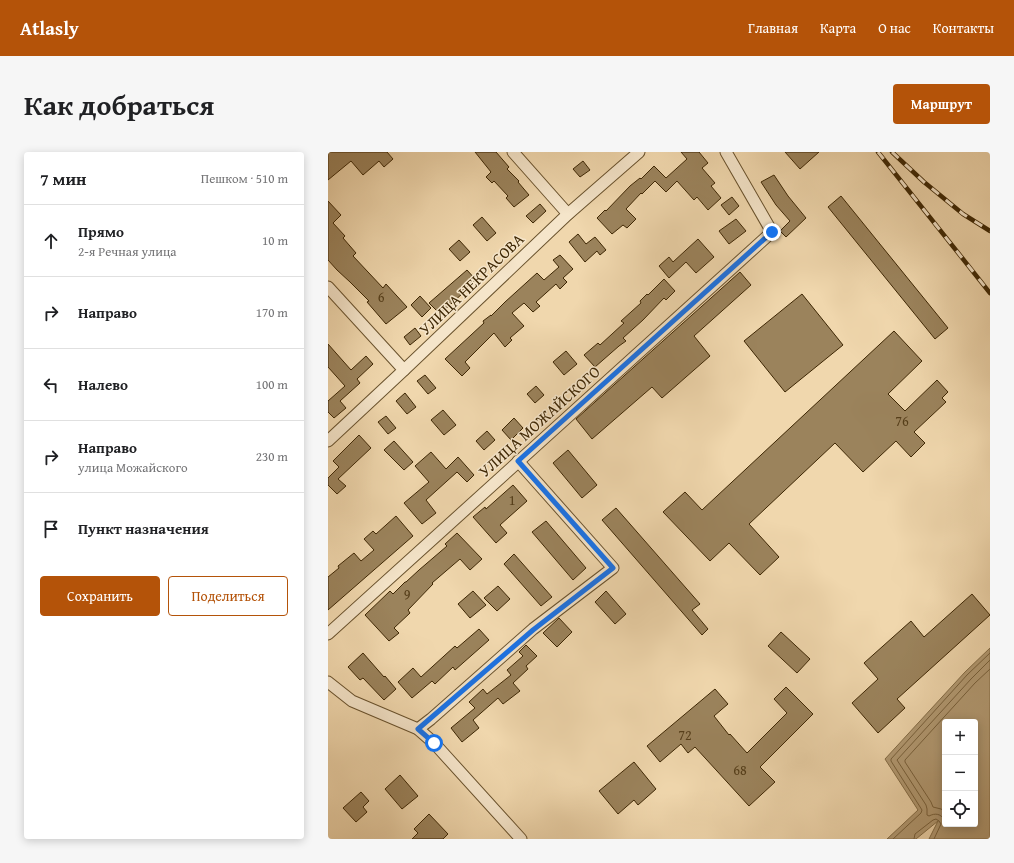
<!DOCTYPE html>
<html lang="ru">
<head>
<meta charset="utf-8">
<style>
	body { margin:0; font-family:"Gentium Book Plus",serif; background:#f6f6f6; color:#202124 }
	.controls { position:absolute; right:12px; bottom:12px; display:grid; overflow:hidden; border-radius:4px; box-shadow:0 2px 10px #0003 }
	.controls button { width:36px; height:36px; display:grid; place-items:center; padding:0; border:0; border-bottom:1px solid #e0e0e0; background:#fff; color:#202124; font:20px sans-serif }
	.stop { position:absolute; width:12px; height:12px; margin:-9px; border:3px solid #1a73e8; border-radius:50%; background:#fff }
	.stop.end { background:#1a73e8; border-color:#fff; box-shadow:0 1px 4px #0008 }
	.list { margin:0; padding:0; list-style:none }
	h2 { display:flex; justify-content:space-between; align-items:center; height:52px; margin:0; padding:0 16px; font-size:17px }
	h2 small { font-size:13px; font-weight:400; color:#757577 }
	.list li { display:grid; grid-template-columns:26px 1fr auto; gap:12px; align-items:center; box-sizing:border-box; height:72px; padding:0 16px; border-top:1px solid #e0e0e0 }
	.list b { display:block; font-size:15px; white-space:nowrap }
	.list p { margin:0; font-size:13px; white-space:nowrap; color:#757577 }
	.list em { font-size:13px; font-style:normal; color:#757577 }
	.actions { display:flex; gap:8px; padding:12px 16px }
	.actions a { flex:1; padding:9px 0; border:1px solid #b45309; border-radius:4px; text-align:center; font-size:14px; color:#b45309 }
	.actions .main { background:#b45309; color:#fff }
	.icon { flex:none; width:22px; height:22px; fill:none; stroke:currentColor; stroke-width:2; stroke-linecap:round; stroke-linejoin:round }
	.map { position:relative; flex:none; width:662px; height:687px; overflow:hidden; border-radius:4px }
	header { display:flex; align-items:center; gap:24px; box-sizing:border-box; height:56px; padding:0 20px; background:#b45309; color:#fff }
	header strong { font-size:19px }
	nav { display:flex; gap:22px; margin-inline-start:auto; font-size:14px }
	.intro { display:flex; align-items:center; justify-content:space-between; box-sizing:border-box; height:96px; padding:0 24px }
	h1 { margin:0; font-size:28px }
	.button { padding:10px 18px; border-radius:4px; background:#b45309; color:#fff; font-size:14px; font-weight:700 }
	main { display:flex; gap:24px; padding:0 24px }
	aside { flex:1; background:#fff; border-radius:4px; box-shadow:0 2px 10px #0003 }
	.map>svg:first-child { display:block }
	.water { fill:#b39b74; stroke:#846d47; fill-rule:evenodd }
	.lines { fill:none; stroke-linecap:round; stroke-linejoin:round }
	.shore { stroke:#78613c; stroke-width:1 }
	.building { fill:#9b835c; stroke:#3e2704 }
	.street-casing { stroke:#6a532e; stroke-width:13 }
	.street { stroke:#f5e5ca; stroke-width:11 }
	.rail-casing { stroke:#3e2704; stroke-width:4.5 }
	.rail { stroke:#f5e5ca; stroke-width:3; stroke-dasharray:9; stroke-linecap:butt }
	.route { stroke:#1a73e8; stroke-width:5 }
	.labels { text-anchor:middle; stroke-width:3; stroke-linejoin:round; paint-order:stroke }
	.number-label { font-size:14px; fill:#553e1a }
	.street-label { font-size:16px; fill:#3e2704; stroke:#f5e5ca }
</style>
</head>
<body>
<header>
<strong>Atlasly</strong>
<nav><a>Главная</a><a>Карта</a><a>О нас</a><a>Контакты</a></nav>
</header>
<div class="intro"><h1>Как добраться</h1><a class="button">Маршрут</a></div>
<main>
<aside>
<h2>7 мин<small>Пешком · 510 m</small></h2>
<ul class="list">
<li><svg class="icon" aria-label="ahead" viewBox="0 0 24 24"><path d="M12 20V5M6 11l6-6 6 6"/></svg><div><b>Прямо</b><p>2-я Речная улица</p></div><em>10 m</em></li>
<li><svg class="icon" aria-label="right" viewBox="0 0 24 24"><path d="M7 20v-9h11M14 6l5 5-5 5"/></svg><div><b>Направо</b></div><em>170 m</em></li>
<li><svg class="icon" aria-label="left" viewBox="0 0 24 24"><path d="M17 20v-9H6M10 6l-5 5 5 5"/></svg><div><b>Налево</b></div><em>100 m</em></li>
<li><svg class="icon" aria-label="right" viewBox="0 0 24 24"><path d="M7 20v-9h11M14 6l5 5-5 5"/></svg><div><b>Направо</b><p>улица Можайского</p></div><em>230 m</em></li>
<li><svg class="icon" aria-label="arrive" viewBox="0 0 24 24"><path d="M6 21V4h12l-3 4 3 4H6"/></svg><div><b>Пункт назначения</b></div></li>
</ul>
<div class="actions"><a class="main">Сохранить</a><a>Поделиться</a></div>
</aside>
<div class="map">
<svg width="662" height="687" viewBox="0 0 662 687">
	<rect width="100%" height="100%" fill="#f0d7ad"/>
	<filter id="stains"><feTurbulence type="fractalNoise" baseFrequency=".005" numOctaves="4"/><feColorMatrix values="0 0 0 0 .2 0 0 0 0 .09 0 0 0 0 .02 0 0 0 .5 -.17"/></filter>
	<radialGradient id="worn" r=".72"><stop offset=".6" stop-color="#630" stop-opacity="0"/><stop offset="1" stop-color="#630" stop-opacity=".3"/></radialGradient>
	<path class="water" d="M662,496V687H601L610,669L588,687H559L590,658L557,607L637,520ZM617,570H647V672H617Z"/>
	<g class="lines">
		<g class="shore">
			<polyline points="617,659 613,657 605,655 603,650 577,610 577,608 647,531 662,517"/>
			<path d="M617,669C613,661 607,661 601,664L599,663V657L598,653L569,608L643,527L662,508"/>
			<polyline points="565,687 593,661 594,658 563,609 563,607 639,523 662,501"/>
			<polyline points="586,687 587,682 605,668 608,667 611,669 613,672 606,687"/>
		</g>
	</g>
	<g class="building">
		<polygon points="0,0 59,0 65,7 56,15 51,9 35,23 23,9 0,28"/>
		<polygon points="147,0 168,0 181,15 179,17 191,29 190,30 201,43 186,55 178,46 180,44 166,29 164,31 158,25 163,20"/>
		<polygon points="353,0 371,0 380,11 374,16 387,31 383,34 393,46 380,58 369,45 366,48 349,29 338,40 327,29 314,42 313,41 298,57 308,67 299,76 295,73 284,82 269,66 277,58 278,59 302,34 312,26 313,27 326,14 338,26 359,7"/>
		<polygon points="457,0 491,0 472,17"/>
		<polygon points="255,9 262,18 252,25 245,17"/>
		<polygon points="446,23 460,44 478,66 458,85 452,79 462,69 448,53 433,30"/>
		<polygon points="513,44 620,176 607,187 500,55"/>
		<polygon points="404,45 411,54 401,63 393,53"/>
		<polygon points="0,49 13,63 5,71 17,84 15,86 28,101 25,104 55,136 58,132 79,155 58,172 39,150 41,149 22,130 9,118 0,108"/>
		<polygon points="212,52 218,59 205,71 198,64"/>
		<polygon points="154,65 168,81 159,89 145,73"/>
		<polygon points="408,67 418,79 401,92 391,79"/>
		<polygon points="250,82 258,92 267,85 278,98 272,103 269,99 257,110 241,90"/>
		<polygon points="370,87 386,105 368,121 358,110 341,126 331,114 341,105 345,110"/>
		<polygon points="131,88 142,100 132,109 121,97"/>
		<polygon points="232,103 245,117 235,126 239,130 232,137 228,132 208,150 212,154 205,160 196,151 184,161 196,174 182,186 184,188 177,195 166,181 137,210 142,216 134,224 117,207 156,171 155,169 163,163 163,164 177,150 209,121 216,128 231,115 225,108"/>
		<polygon points="139,118 148,128 134,139 135,141 112,162 101,151"/>
		<polygon points="412,120 423,133 366,184 382,204 334,246 324,235 264,287 248,267"/>
		<polygon points="336,127 347,139 338,148 336,146 315,168 295,186 298,189 291,194 267,215 256,203 270,191 272,193 296,171 293,169 313,151 312,149 319,142 320,143"/>
		<polygon points="474,142 515,193 457,240 416,189"/>
		<polygon points="92,144 103,156 94,165 83,153"/>
		<polygon points="87,176 93,184 82,193 76,185"/>
		<polygon points="566,179 594,209 560,242 577,259 609,228 620,240 614,246 618,250 586,280 597,291 583,305 568,289 535,320 507,291 421,372 451,405 432,423 401,391 382,409 335,360 357,340 374,358"/>
		<polygon points="0,192 23,218 38,204 45,212 29,227 32,231 12,249 18,256 6,266 0,260 0,249 17,234 0,215"/>
		<polygon points="238,199 249,212 236,223 225,210"/>
		<polygon points="97,223 108,236 100,242 89,229"/>
		<polygon points="208,234 216,243 207,251 199,242"/>
		<polygon points="77,241 88,255 79,262 68,249"/>
		<polygon points="115,258 128,273 116,283 103,268"/>
		<polygon points="58,264 68,276 60,282 50,270"/>
		<polygon points="186,266 195,276 183,288 174,278"/>
		<polygon points="159,279 167,288 156,298 148,289"/>
		<polygon points="31,283 43,296 10,327 18,334 9,342 0,333 0,326 11,315 5,309"/>
		<polygon points="66,289 85,310 76,318 56,298"/>
		<polygon points="240,298 269,333 254,346 225,311"/>
		<polygon points="103,300 118,317 130,305 146,323 139,330 129,320 98,348 108,361 94,372 76,351 101,330 87,314"/>
		<polygon points="185,333 199,349 172,373 179,381 168,391 145,365 157,355 158,357"/>
		<polygon points="288,356 372,452 364,458 380,477 374,483 274,368"/>
		<polygon points="68,364 85,384 0,458 0,425 11,416 10,414 26,401 33,409 46,398 36,387 45,379 48,382"/>
		<polygon points="218,369 258,416 245,428 204,380"/>
		<polygon points="129,381 154,407 142,418 132,407 104,431 105,432 80,458 82,461 66,476 71,481 61,489 37,463 62,439 65,442 77,430 78,430 91,418 119,394 117,392"/>
		<polygon points="186,402 224,445 213,454 176,412"/>
		<polygon points="170,434 182,447 169,459 156,446"/>
		<polygon points="145,439 158,453 142,466 130,452"/>
		<polygon points="278,439 298,462 287,472 267,450"/>
		<polygon points="644,442 662,463 569,547 577,556 550,581 524,551 550,527 536,511 583,469 596,485"/>
		<polygon points="231,466 244,480 229,495 215,481"/>
		<polygon points="151,477 161,488 127,518 125,515 107,532 104,529 84,546 70,530 85,516 93,525 127,494 129,496"/>
		<polygon points="453,480 482,507 469,521 440,494"/>
		<polygon points="198,493 209,504 198,514 200,517 185,531 192,539 175,552 170,546 145,568 151,576 134,590 123,576 147,556 141,550 155,537 159,542 183,523 179,518 195,504 191,500"/>
		<polygon points="35,501 56,525 57,524 68,537 56,548 35,526 32,528 20,515"/>
		<polygon points="458,535 485,562 432,615 447,630 421,654 367,595 360,601 353,592 332,610 319,594 387,537 400,552 386,564 401,583 402,582 419,601 459,561 446,547"/>
		<polygon points="306,610 328,637 310,653 306,648 290,662 271,639"/>
		<polygon points="72,623 90,644 74,657 57,637"/>
		<polygon points="33,640 41,649 35,655 39,660 28,670 15,656"/>
		<polygon points="101,662 120,682 115,687 84,687 90,681 86,677"/>
	</g>
	<g class="lines">
		<defs>
			<g id="street">
				<polyline points="185,0 240,62"/>
				<polyline points="0,135 76,218"/>
				<polyline points="0,289 76,218 240,62 311,0"/>
				<polyline points="0,482 444,80 398,0"/>
				<polyline points="0,530 24,549 90,577 106,591 193,687"/>
				<polyline points="90,577 103,567 205,477 285,416 190,309"/>
			</g>
		</defs>
		<use href="#street" class="street-casing"/>
		<use href="#street" class="street"/>
		<defs>
			<g id="rail">
				<polyline points="550,0 662,141"/>
				<polyline points="564,0 596,30 635,62 662,79"/>
			</g>
		</defs>
		<use href="#rail" class="rail-casing"/>
		<use href="#rail" class="rail"/>
	</g>
	<g class="lines">
		<polyline class="route" points="106,591 90,577 205,478 285,416 190,309 444,80"/>
	</g>
	<g class="labels">
		<g class="number-label">
			<text x="53" y="150">6</text>
			<text x="574" y="274">76</text>
			<text x="184" y="353">1</text>
			<text x="79" y="447">9</text>
			<text x="357" y="588">72</text>
			<text x="412" y="623">68</text>
		</g>
		<g class="street-label">
			<text transform="translate(143 132) rotate(-44)" y="6">УЛИЦА НЕКРАСОВА</text>
			<text transform="translate(211 269) rotate(-42)" y="6">УЛИЦА МОЖАЙСКОГО</text>
		</g>
	</g>
	<rect width="100%" height="100%" filter="url(#stains)"/>
	<rect width="100%" height="100%" fill="url(#worn)"/>
</svg>
<div class="controls">
<button>+</button>
<button>−</button>
<button><svg class="icon" aria-label="locate" viewBox="0 0 24 24"><circle cx="12" cy="12" r="6"/><path d="M12 2v4M12 18v4M2 12h4M18 12h4"/></svg></button>
</div>
<div class="stop" style="left:106px;top:591px"></div>
<div class="stop end" style="left:444px;top:80px"></div>
</div>
</main>
</body>
</html>
